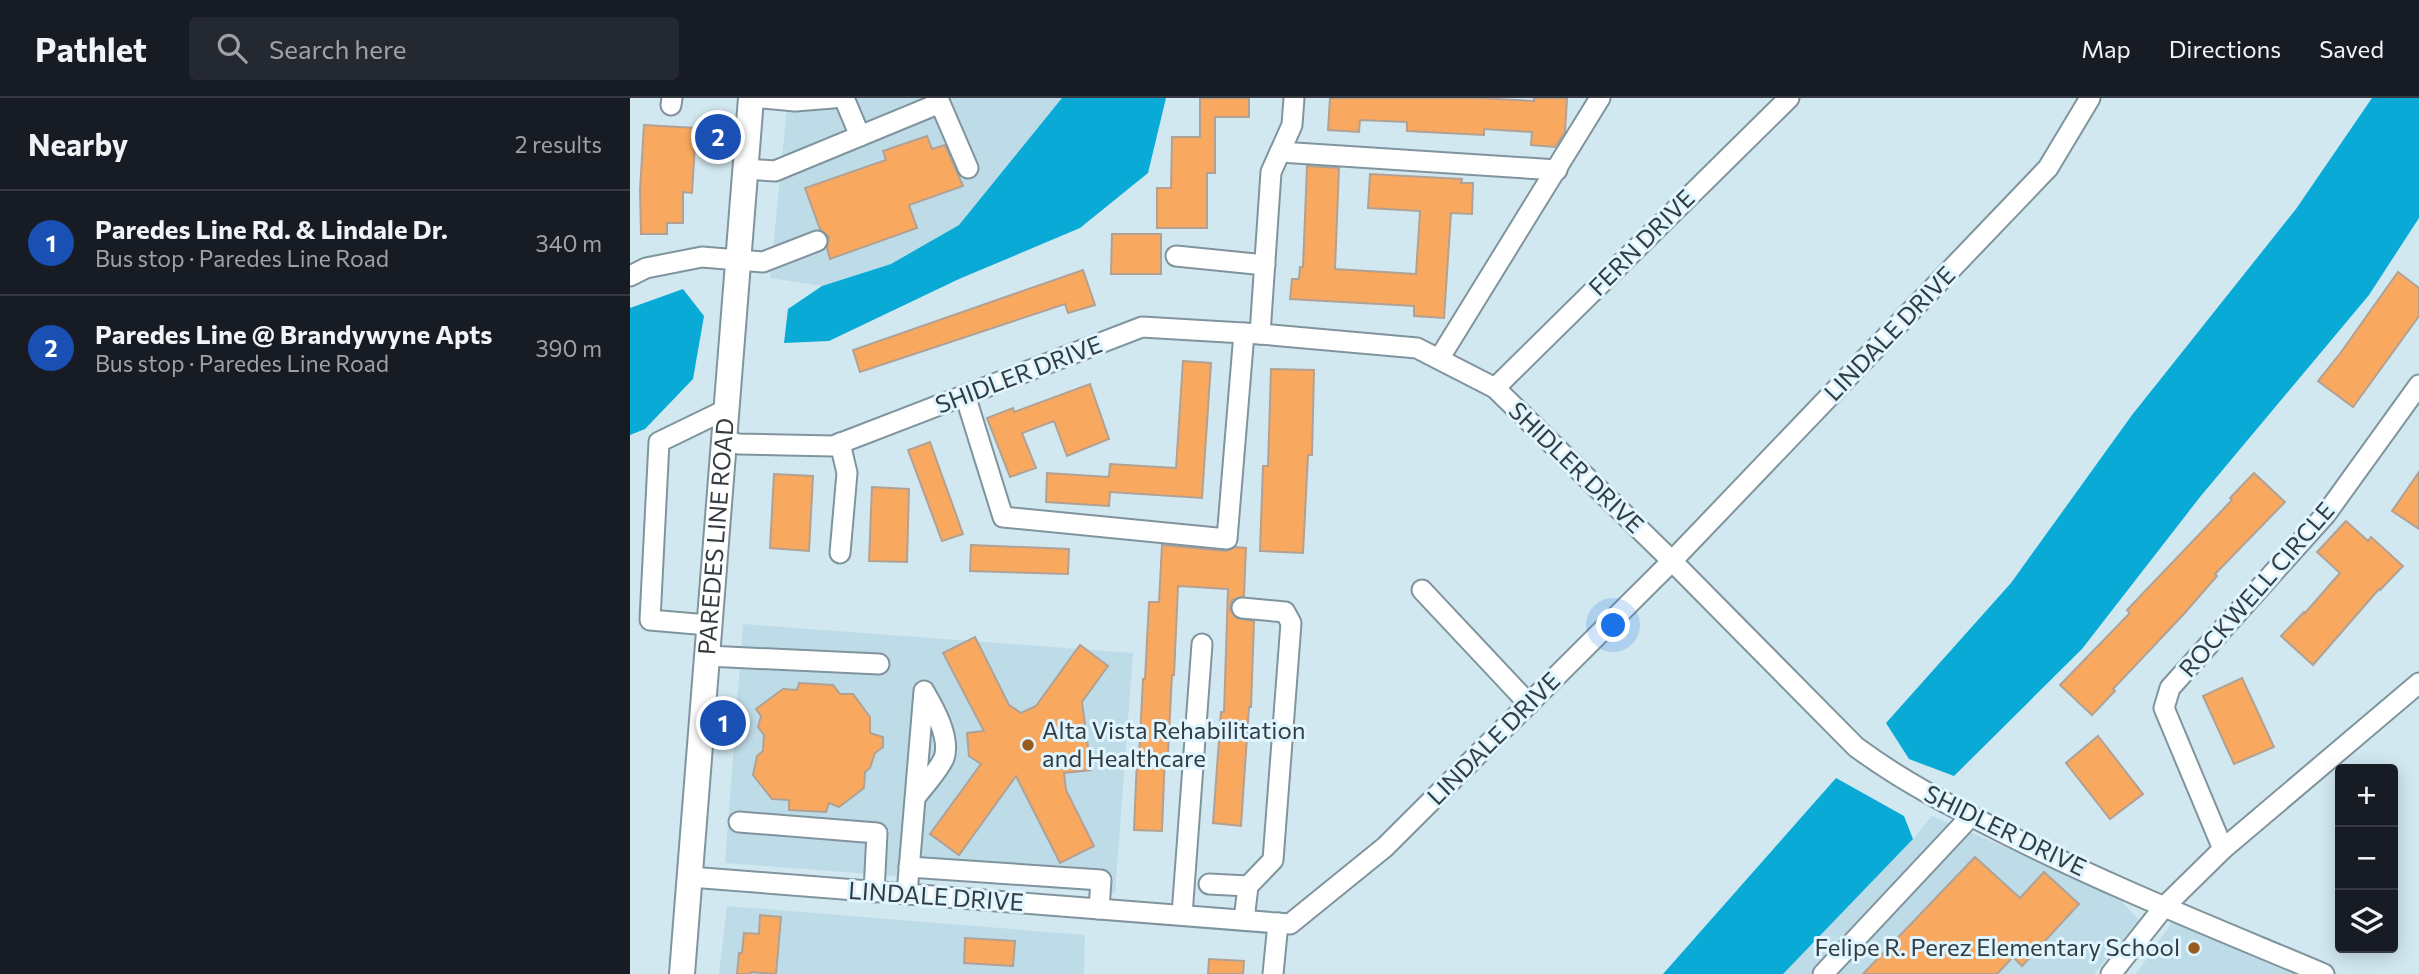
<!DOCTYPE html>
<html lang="en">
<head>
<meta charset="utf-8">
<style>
	body { margin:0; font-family:Commissioner,sans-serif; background:#242831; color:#f1f3f6 }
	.controls { position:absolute; right:21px; bottom:21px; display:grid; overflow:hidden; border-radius:7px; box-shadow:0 4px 18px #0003 }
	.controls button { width:63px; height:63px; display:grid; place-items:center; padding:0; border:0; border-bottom:2px solid #363941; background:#171b24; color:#f1f3f6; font:35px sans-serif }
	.you { position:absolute; left:984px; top:528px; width:24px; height:24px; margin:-18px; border:5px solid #fff; border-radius:50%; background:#1a73e8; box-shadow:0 0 0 10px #1a73e833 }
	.badge { display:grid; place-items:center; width:46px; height:46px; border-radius:50%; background:#2563eb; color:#fff; font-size:23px; font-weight:700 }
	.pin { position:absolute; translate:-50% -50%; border:4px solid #fff; box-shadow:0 2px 7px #0006 }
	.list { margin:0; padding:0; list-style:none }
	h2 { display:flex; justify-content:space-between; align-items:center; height:91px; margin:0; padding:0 28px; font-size:30px }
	h2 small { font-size:23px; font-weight:400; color:#9ea1a6 }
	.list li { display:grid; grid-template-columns:46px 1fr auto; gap:21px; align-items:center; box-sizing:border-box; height:105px; padding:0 28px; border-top:2px solid #363941 }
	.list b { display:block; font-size:26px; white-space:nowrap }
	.list p { margin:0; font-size:23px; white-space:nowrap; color:#9ea1a6 }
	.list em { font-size:23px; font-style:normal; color:#9ea1a6 }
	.icon { flex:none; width:38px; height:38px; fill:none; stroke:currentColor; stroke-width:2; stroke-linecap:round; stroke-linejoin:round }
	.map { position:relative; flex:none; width:1789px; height:876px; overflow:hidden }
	header { display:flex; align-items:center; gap:42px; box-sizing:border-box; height:98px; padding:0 35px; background:#171b24; border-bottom:2px solid #363941 }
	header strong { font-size:33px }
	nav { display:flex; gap:38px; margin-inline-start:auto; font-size:24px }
	.search { width:490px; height:63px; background:#242831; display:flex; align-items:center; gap:18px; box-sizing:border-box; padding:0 24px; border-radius:7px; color:#9ea1a6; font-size:26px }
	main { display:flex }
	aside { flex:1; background:#171b24 }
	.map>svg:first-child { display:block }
	.built { fill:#bedbe8 }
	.water { fill:#0aaad7 }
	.building { fill:#f9a95f; stroke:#b1a194; stroke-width:2 }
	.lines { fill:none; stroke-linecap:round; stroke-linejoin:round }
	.minor-casing { stroke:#80949d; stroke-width:23 }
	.major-casing { stroke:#80949d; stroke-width:28 }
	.minor { stroke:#fff; stroke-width:19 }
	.major { stroke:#fff; stroke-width:24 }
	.poi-dot { fill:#975b1c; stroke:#dff5ff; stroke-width:2.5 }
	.labels { text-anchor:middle; stroke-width:6; stroke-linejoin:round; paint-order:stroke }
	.street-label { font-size:24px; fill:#343c40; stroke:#dff5ff }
	.poi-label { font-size:24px; fill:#343c40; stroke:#dff5ff; text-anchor:start }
</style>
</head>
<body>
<header>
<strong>Pathlet</strong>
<div class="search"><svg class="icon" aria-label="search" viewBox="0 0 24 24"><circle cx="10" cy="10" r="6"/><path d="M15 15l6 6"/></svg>Search here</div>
<nav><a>Map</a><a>Directions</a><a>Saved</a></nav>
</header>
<main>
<aside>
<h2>Nearby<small>2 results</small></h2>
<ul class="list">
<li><span class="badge" style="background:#1a4fb4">1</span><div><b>Paredes Line Rd. &amp; Lindale Dr.</b><p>Bus stop · Paredes Line Road</p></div><em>340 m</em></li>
<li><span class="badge" style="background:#1a4fb4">2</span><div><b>Paredes Line @ Brandywyne Apts</b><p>Bus stop · Paredes Line Road</p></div><em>390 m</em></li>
</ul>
</aside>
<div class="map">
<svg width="1789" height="876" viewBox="0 0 1789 876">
	<rect width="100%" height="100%" fill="#d2e8f1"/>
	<g class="built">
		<polygon points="158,0 432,0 329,127 261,166 192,188 140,180"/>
		<polygon points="113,526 503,555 485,795 95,765"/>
		<polygon points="1302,718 1485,796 1509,822 1464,876 1150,876 1283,741"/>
		<polygon points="97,808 455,837 454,876 89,876"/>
		<polygon points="1542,824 1664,876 1506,876"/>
	</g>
	<g class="water">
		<polygon points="432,0 536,0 518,75 450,130 329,181 199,243 154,245 158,211 192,188 261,166 329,127"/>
		<polygon points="1742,0 1789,0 1789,120 1739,197 1570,399 1452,551 1324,678 1279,661 1256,625 1381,485 1502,317 1666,111"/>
		<polygon points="53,191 74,218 63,281 15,331 0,337 0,210"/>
		<polygon points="1206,680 1274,718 1283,741 1153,876 1033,876"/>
	</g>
	<g class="building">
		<polygon points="570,0 619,0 619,19 585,19 585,75 577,75 577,130 527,130 527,90 541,90 542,39 570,39"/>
		<polygon points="700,0 849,0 904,3 904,0 937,0 935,34 925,49 901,47 902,34 854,31 854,37 777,33 777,24 730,22 729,34 698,32"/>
		<polygon points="14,27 66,30 62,95 53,94 53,125 37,125 37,136 11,136 10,92"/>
		<polygon points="297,38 302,51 315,47 333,88 279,107 287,130 200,161 197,150 199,139 190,131 175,90 256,62 253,53"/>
		<polygon points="677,68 709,70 705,171 786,176 790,113 738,110 740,76 832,81 831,85 843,85 842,116 821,115 814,220 784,218 784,208 660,201 662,181 669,181 670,169 673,169"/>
		<polygon points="482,136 531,136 531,176 481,176"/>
		<polygon points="453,172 465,207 438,215 435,206 230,274 223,252"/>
		<polygon points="1768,174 1789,190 1789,218 1723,309 1688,283 1709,257"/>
		<polygon points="553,263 581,265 572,400 480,394 479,408 416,404 417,375 479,379 480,366 546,370"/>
		<polygon points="641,271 684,272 682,357 678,357 673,455 630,453 633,368 638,368"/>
		<polygon points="460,286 479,341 437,358 424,323 392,335 406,370 380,379 357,320 383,310 384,314"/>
		<polygon points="300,344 333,436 312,443 278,352"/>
		<polygon points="1789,374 1789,431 1762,413"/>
		<polygon points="1624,375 1655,404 1585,476 1587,478 1553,517 1483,591 1485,593 1462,617 1430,587 1500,515 1497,512 1602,402 1600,400"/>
		<polygon points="144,376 183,378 179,453 140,450"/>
		<polygon points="242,389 279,391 277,464 239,463"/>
		<polygon points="1716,423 1738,443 1741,439 1773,468 1750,492 1749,491 1683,567 1651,538 1674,514 1675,515 1710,475 1687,454"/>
		<polygon points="341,447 439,451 438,476 340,473"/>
		<polygon points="532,447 596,453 605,449 616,450 614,498 602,502 600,510 606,520 624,523 621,609 619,609 611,728 583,725 591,614 594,614 598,491 548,488 544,577 542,577 538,655 535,655 532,733 504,732 507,660 509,660 513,581 515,581 519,504 529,504"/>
		<polygon points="345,539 379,607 391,615 406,608 450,547 478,568 452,604 461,672 434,675 436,692 464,748 430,765 386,678 329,757 300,736 351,666 339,658 337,635 354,633 313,555"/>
		<polygon points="1612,580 1644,649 1604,666 1573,598"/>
		<polygon points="169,585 203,587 210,596 223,596 240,619 240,635 253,639 253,649 245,655 240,670 235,674 234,690 209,709 199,705 196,714 159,712 159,702 142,701 123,677 127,658 133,653 134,637 128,629 131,618 126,611 153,591 167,592"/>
		<polygon points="1468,638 1513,696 1480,721 1436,665"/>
		<polygon points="1345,759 1390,800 1414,774 1449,806 1392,868 1383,859 1367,876 1233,876"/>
		<polygon points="130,817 151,819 146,876 121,874 120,876 107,876 109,855 112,855 114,835 129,836"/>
		<polygon points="335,840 385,843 383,868 334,865"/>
		<polygon points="579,861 614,863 613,876 578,876"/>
	</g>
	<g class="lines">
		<defs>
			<g id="minor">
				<polyline points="132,0 165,3 203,0"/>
				<polyline points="214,0 230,38"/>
				<polyline points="41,7 42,0"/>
				<polyline points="650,54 927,72"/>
				<polyline points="115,71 145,73 310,5 338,70"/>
				<polyline points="546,158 635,167"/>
				<polyline points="0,178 16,170 72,159 133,164 187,143"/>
				<polyline points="630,236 641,74 662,27 664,0"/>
				<polyline points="809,261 970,0"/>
				<polyline points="865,290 1159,0"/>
				<polyline points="335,297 373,419 597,441 614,235"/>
				<path d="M95,343L109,346L203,348L512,229L630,236L787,250L865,290L1042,463L1226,649C1272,683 1317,706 1368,732C1474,786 1585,830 1694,876"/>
				<polyline points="210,345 217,375 210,455"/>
				<polyline points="792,492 899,606"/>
				<polyline points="612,510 655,514 661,525 643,762 618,788 614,822"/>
				<polyline points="78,527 20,522 29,344 97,311"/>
				<polyline points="77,558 249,566"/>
				<polyline points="109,724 247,735 244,794"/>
				<polyline points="1593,751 1534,610 1540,590 1696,416 1789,287"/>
				<polyline points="279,769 471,782 469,811"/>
				<polyline points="60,779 660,826 755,749 1042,463 1418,70 1460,0"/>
				<polyline points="579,786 618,788"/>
				<path d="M277,796L294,593C304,610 321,640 314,660C309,672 293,689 285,700"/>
				<polyline points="552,817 572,546"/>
				<polyline points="643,876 648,825"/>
				<polyline points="1193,876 1341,718"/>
				<polyline points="1481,876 1534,809 1593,751 1789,585"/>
			</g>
			<g id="major">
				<path id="s1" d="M52,876L121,0"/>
			</g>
		</defs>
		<use href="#minor" class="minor-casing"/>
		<use href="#major" class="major-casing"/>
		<use href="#minor" class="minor"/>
		<use href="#major" class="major"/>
	</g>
	<g class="poi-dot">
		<circle cx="398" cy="647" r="7"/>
		<circle cx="1564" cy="850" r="7"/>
	</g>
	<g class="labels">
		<g class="street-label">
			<text transform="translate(1012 145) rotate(-45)" y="8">FERN DRIVE</text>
			<text transform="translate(1260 236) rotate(-46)" y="8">LINDALE DRIVE</text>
			<text transform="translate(389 277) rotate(-21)" y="8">SHIDLER DRIVE</text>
			<text transform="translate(946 370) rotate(44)" y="8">SHIDLER DRIVE</text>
			<text dy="8" stroke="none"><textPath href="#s1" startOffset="439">PAREDES LINE ROAD</textPath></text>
			<text transform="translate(1627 492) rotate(-49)" y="8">ROCKWELL CIRCLE</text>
			<text transform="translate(864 641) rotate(-45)" y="8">LINDALE DRIVE</text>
			<text transform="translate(1375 733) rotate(26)" y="8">SHIDLER DRIVE</text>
			<text transform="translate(306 799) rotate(4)" y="8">LINDALE DRIVE</text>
		</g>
		<g class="poi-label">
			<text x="412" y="641">Alta Vista Rehabilitation<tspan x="412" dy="28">and Healthcare</tspan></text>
			<text x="1550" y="858" text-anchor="end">Felipe R. Perez Elementary School</text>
		</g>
	</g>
</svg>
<div class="controls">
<button>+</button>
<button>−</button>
<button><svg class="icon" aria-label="layers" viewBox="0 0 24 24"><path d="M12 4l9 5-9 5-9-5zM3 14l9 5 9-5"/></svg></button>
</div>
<div class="you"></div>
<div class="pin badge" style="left:93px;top:625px;background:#1a4fb4">1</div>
<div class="pin badge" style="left:88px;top:39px;background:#1a4fb4">2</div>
</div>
</main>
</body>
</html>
